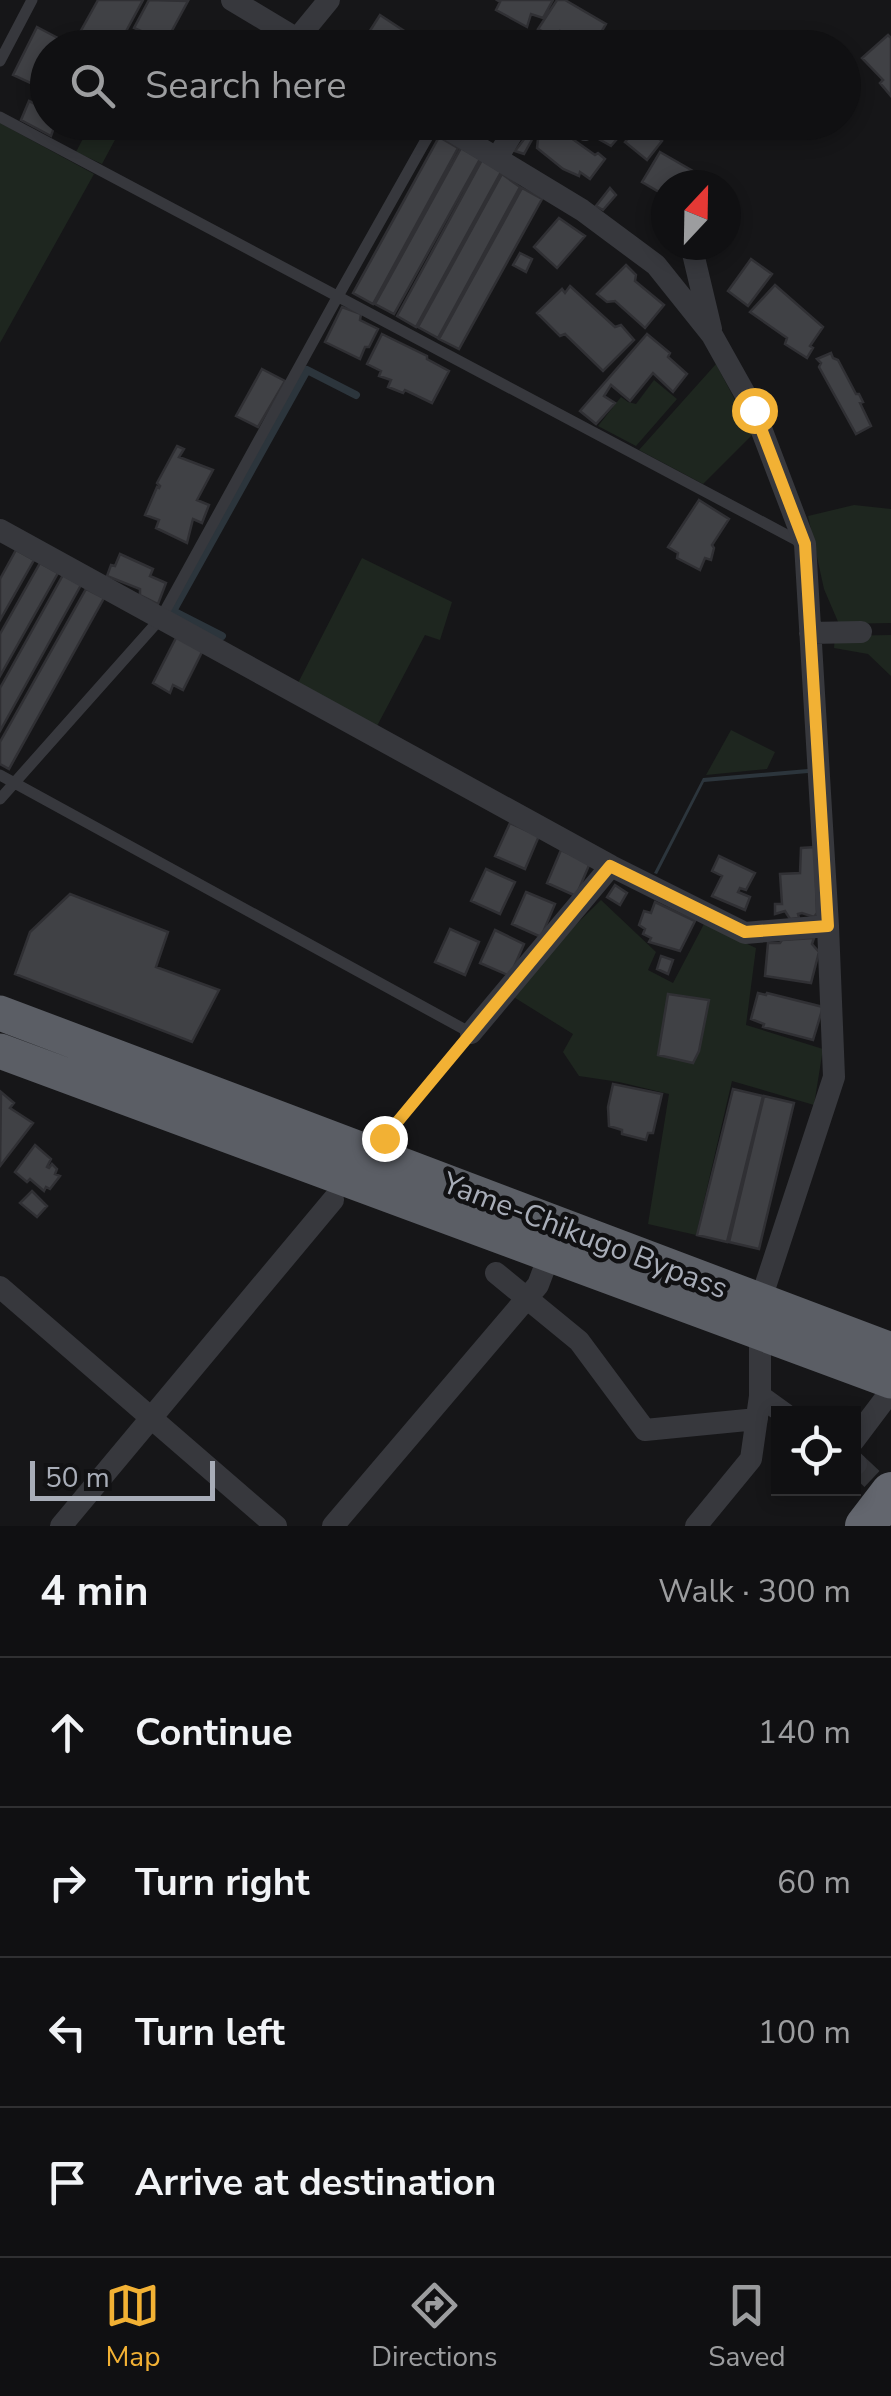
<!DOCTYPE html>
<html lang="en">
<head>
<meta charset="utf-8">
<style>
	:root { --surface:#101012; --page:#1e1e20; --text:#f1f3f6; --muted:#9c9d9f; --line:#303032; --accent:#f2b134 }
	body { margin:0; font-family:"Nunito Sans",sans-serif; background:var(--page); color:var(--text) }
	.controls { position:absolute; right:30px; bottom:30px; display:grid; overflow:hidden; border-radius:0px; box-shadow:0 5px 15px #0003 }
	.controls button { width:90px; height:90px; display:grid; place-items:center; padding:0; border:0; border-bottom:2px solid var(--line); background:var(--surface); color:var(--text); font:50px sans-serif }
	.compass { position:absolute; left:651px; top:170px; width:90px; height:90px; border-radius:50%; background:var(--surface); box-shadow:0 5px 15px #0003; rotate:22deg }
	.scale { position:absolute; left:30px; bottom:25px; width:185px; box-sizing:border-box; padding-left:10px; border:5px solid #a8adb8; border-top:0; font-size:28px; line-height:35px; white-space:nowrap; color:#a8adb8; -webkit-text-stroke:8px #111113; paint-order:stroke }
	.stop { position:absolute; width:30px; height:30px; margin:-22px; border:8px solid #f2b134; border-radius:50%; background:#fff }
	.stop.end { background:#f2b134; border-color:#fff; box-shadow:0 2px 10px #0008 }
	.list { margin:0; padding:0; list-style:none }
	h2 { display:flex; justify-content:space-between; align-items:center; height:130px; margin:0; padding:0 40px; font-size:42px }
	h2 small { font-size:32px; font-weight:400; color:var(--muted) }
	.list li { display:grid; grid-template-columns:65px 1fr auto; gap:30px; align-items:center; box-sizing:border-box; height:150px; padding:0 40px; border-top:2px solid var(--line) }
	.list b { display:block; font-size:38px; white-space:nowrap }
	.list em { font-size:32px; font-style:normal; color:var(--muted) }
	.icon { flex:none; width:55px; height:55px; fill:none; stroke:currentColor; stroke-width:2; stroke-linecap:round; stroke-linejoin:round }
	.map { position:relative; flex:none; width:891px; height:1526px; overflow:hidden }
	.search { position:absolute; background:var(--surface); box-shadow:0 5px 15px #0003; left:30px; right:30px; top:30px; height:110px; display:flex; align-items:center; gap:25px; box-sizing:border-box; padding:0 35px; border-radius:55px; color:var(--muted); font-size:38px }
	.sheet { height:730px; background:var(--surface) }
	nav { display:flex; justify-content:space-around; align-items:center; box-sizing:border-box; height:140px; border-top:2px solid var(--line); background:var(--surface); font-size:28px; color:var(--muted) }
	nav a { display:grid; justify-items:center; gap:5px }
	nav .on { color:var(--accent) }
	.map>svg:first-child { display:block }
</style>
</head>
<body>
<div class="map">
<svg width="891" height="1526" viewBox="0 0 891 1526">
	<rect width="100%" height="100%" fill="#161618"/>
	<!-- green -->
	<path fill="#1e261f" d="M0,123L94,174L0,343Z
		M91,123H124L102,164L76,152Z
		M716,364L753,434L703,484L639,450Z
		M654,380L677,399L636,446L598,426L621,397L628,402L636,404Z
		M854,505L891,509V623L839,624L824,589L808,516Z
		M362,558L452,602L440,640L425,635L377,726L298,683Z
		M891,635V676L868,654L834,648L835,636Z
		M731,730L775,752L767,769L706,775Z
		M601,900L656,952L648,970L673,983L704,924L756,948L746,1025L823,1049L814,1105L732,1081L696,1235L648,1224L669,1094L619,1082L579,1076L563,1052L573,1034L512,996L545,955Z"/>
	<!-- water -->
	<path fill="#2c353c" d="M808,769V773L704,782L657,874L654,873L703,778Z"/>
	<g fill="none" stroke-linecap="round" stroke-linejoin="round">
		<!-- stream -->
		<path stroke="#2c353c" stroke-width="8" d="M222,636L173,611L307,370L356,395"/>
	</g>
	<!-- building -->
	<path fill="#404145" stroke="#303034" stroke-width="2.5" d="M98,0H143L117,48H104L78,36Z
		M149,0L188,1L168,38L152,32L150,35L134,28Z
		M497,0H553L543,18L531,14L527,27L496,10L500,2Z
		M557,0H565L606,24L592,48H581L569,42L571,35L560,31L556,38L538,29Z
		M380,15L424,44L422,48H359Z
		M37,27L77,48H48V91L13,75Z
		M262,31L284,45L283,48H250Z
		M888,35L891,38V96L880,83L883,80L862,58Z
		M29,101L48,110V122H56L51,136L21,120Z
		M607,122H625L629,125L611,146L597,138Z
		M550,123L595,155L598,153L605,159L590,179L580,172L579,176L563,169L537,148L538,139Z
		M640,124L662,141L647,160L625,142Z
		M528,134L534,136L524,154L515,151Z
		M439,137L458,148L373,304L353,293Z
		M461,148L480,159L394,314L375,304Z
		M660,152L705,178L701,185H666V196L642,182Z
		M482,160L501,172L416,327L397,316Z
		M502,174L520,187L438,338L418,327Z
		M522,188L542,199L459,349L439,339Z
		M610,188L616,195L603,210L596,206Z
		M559,218L585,236L557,268L534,247Z
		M520,253L532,259L526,272L513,265Z
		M751,259L772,274L748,306L728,291Z
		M626,265L636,275L635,281L664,305L645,328L615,301L607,302L597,294Z
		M775,285L823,327L810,346L813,348L807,358L785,344L787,338L750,312Z
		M570,286L615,327L621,325L634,340L603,371L565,334L560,336L537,313L562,289L565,293Z
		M342,307L361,314L360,320L378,329L369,347H365L360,359L325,342Z
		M382,334L427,356V359L449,371L432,403L405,390L403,393L388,387L391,380L379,376L381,371L367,364Z
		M647,334L670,353L668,357L687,374L673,392L653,373L630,401L611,385L604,396L615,403L596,424L580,411Z
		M831,353L833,358L838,360L856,394H859L863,402L860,403L871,426L856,434L819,367L821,363L817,359Z
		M262,369L285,381L258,427L236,416Z
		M177,446L184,449L179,457L213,470L197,500L209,505L202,523L193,519L187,543L156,528L159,520L145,515L157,487L159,488L160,486L157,483Z
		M699,500L729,519L712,545L714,548L711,560L705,558L700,570L677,558L678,553L668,547Z
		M16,550L34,560L0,620V579Z
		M120,554L153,569L150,576L166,583L158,604L140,595V589L107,576L111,565L115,566Z
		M40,563L58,573L0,676V634Z
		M63,575L81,585L0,731V688Z
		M86,589L104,598L9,769L0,764V742Z
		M177,636L203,650L183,690L173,685L170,693L153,683Z
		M510,823L539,836L525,869L495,856Z
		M815,847L817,913L814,917L802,913L798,914L799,918L790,919L785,911L775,914V904H782L780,874L800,873L801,848Z
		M561,850L590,863L576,896L547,883Z
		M719,856L755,873L746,890L740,888L738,892L750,897L745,910L712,896L722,876L712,871Z
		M486,869L515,882L500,914L471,901Z
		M615,885L627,893L620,905L607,897Z
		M526,892L555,904L541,937L512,924Z
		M70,894L168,932L156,967L219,990L192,1042L15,974L30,932Z
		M655,902L695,921L680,951L649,942L651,938L643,934L645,929L639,925L644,911L651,913Z
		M450,929L479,942L465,975L435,962Z
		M495,930L524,944L510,976L480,963Z
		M814,938L812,944L819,952L811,983L765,976L768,943H780L782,940Z
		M661,956L673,960L668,974L657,969Z
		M758,993L766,995L767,993L823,1007L813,1040L763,1027L764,1024L751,1019Z
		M668,994L709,1000L699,1051L693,1063L658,1055Z
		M613,1084L662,1094L653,1133H648L646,1140L622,1134V1130L609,1126L608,1107Z
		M733,1089L763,1096L727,1242L697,1235Z
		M1,1092L14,1103L10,1108L33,1123L0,1166Z
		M764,1096L794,1103L759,1249L729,1242Z
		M35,1145L51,1159L47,1167L49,1168L52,1164L57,1169L55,1174L60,1176L50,1189L46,1187L44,1191L30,1179L27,1182L15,1172Z
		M32,1191L47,1206L37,1217L20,1203Z"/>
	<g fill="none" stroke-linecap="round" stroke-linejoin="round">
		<!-- minor-tunnel -->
		<path stroke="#333438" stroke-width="22" stroke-dasharray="22 11" stroke-linecap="butt" d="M856,1464L891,1497"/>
		<!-- service -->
		<path stroke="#37383d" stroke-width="11" d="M0,61L32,0
			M0,117L800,542
			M0,775L471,1033L384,1138
			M0,799L161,618L338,296L436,122"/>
		<!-- minor -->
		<path stroke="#37383d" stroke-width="22" d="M232,0L312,48
			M297,39L329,0
			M437,122L582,210L656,265L712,335L754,410L805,544L828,926L834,1077L760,1302V1396L751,1459L696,1526
			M569,122L585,130L591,122
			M497,158L519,122
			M691,245L711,329
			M0,530L611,866L745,933L828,926
			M810,633L861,632
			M471,1033L611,866
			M496,1273L579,1341L645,1430L757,1419
			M0,1287L276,1526
			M760,1396L785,1414
			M854,1440L885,1399
			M854,1462L856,1464
			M61,1526L333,1200
			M333,1526L538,1285L550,1253"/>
		<!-- trunk -->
		<path stroke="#5b5e65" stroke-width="35" d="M0,1013L891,1350
			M0,1051L891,1381"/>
		<!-- motorway -->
		<path stroke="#63666e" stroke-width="40" d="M865,1526L891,1492"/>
	</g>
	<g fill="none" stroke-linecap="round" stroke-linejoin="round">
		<!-- route -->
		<path stroke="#f2b134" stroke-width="12" d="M384,1138L610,866L745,932L828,926L805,544L754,410"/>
	</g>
	<g text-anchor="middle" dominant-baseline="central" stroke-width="9" stroke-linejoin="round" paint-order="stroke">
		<!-- street labels -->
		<g font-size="30" fill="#a8adb8" stroke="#111113">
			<text transform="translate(585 1236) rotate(21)">Yame-Chikugo Bypass</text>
		</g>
	</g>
</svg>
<div class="controls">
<button><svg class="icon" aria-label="locate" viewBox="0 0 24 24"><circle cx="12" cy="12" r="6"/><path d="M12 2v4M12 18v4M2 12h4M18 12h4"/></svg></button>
</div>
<svg class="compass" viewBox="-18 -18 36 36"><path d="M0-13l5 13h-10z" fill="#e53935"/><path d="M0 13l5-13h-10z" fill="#9c9d9f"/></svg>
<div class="scale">50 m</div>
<div class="stop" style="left:754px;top:410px"></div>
<div class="stop end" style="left:384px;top:1138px"></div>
<div class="search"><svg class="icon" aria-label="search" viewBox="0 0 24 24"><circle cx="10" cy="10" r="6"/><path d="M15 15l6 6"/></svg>Search here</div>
</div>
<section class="sheet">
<h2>4 min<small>Walk · 300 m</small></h2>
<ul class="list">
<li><svg class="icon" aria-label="ahead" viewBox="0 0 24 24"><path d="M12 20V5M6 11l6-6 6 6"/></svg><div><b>Continue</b></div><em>140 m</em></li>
<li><svg class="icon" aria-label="right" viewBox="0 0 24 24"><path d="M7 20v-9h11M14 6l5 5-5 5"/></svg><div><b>Turn right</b></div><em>60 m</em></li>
<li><svg class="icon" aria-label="left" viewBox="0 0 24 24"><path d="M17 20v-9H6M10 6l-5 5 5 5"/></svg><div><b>Turn left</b></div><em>100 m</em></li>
<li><svg class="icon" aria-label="arrive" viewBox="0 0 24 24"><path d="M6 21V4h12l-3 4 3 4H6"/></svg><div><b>Arrive at destination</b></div></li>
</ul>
</section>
<nav>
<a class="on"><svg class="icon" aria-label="map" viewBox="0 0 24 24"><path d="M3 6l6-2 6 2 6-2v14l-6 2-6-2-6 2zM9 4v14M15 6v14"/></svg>Map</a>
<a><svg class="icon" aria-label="directions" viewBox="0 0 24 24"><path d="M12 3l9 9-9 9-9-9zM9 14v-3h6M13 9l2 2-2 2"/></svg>Directions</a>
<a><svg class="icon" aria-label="saved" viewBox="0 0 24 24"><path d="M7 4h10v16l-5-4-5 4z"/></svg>Saved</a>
</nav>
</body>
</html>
